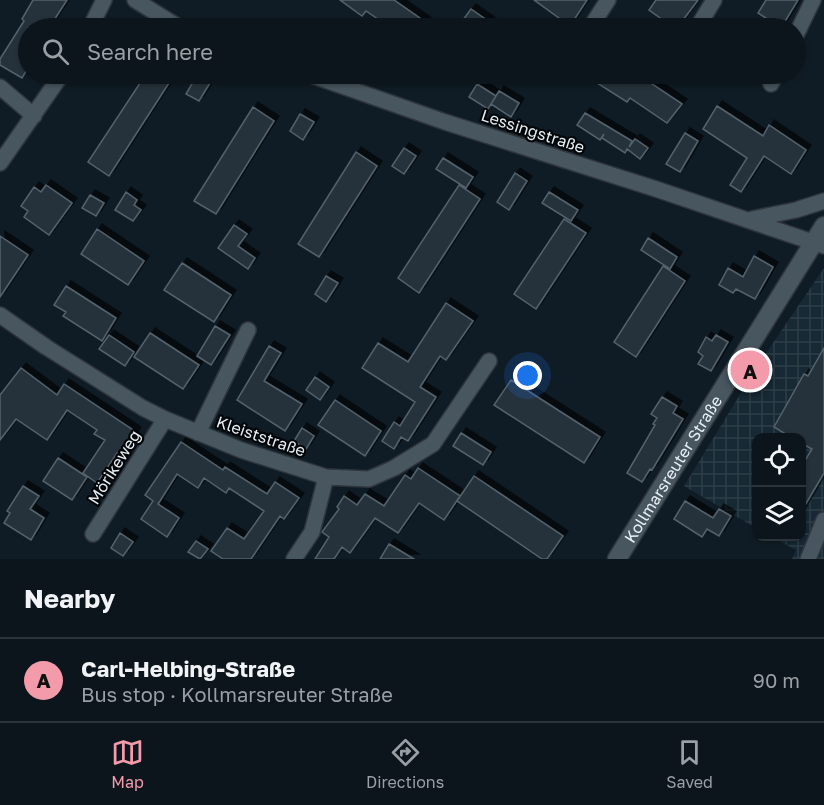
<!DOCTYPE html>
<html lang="en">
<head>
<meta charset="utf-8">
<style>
	:root { --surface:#0c151c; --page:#1a2229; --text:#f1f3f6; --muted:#9a9fa3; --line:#2c343b; --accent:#f39aab }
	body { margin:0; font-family:"Golos Text",sans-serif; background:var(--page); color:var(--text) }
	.controls { position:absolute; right:18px; bottom:18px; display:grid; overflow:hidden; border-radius:12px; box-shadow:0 2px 4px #0004 }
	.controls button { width:54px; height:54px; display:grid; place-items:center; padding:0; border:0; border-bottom:2px solid var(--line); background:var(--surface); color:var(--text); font:30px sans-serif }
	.you { position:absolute; left:528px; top:376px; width:21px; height:21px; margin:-15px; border:4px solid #fff; border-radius:50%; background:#1a73e8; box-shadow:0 0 0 9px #1a73e833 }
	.badge { display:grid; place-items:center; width:39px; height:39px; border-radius:50%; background:var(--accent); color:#111; font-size:20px; font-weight:700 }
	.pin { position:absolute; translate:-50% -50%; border:3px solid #fff; box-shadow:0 2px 6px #0006 }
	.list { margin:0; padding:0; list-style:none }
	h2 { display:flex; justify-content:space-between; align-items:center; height:78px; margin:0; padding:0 24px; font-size:26px }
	h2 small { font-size:20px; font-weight:400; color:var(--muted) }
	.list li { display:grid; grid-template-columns:39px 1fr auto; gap:18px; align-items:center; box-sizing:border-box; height:84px; padding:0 24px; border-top:2px solid var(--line) }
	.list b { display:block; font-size:22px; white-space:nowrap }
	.list p { margin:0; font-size:20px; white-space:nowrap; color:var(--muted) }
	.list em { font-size:20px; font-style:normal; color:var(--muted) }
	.icon { flex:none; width:33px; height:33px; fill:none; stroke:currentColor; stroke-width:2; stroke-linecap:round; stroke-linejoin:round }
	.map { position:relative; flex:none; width:824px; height:559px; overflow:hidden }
	.search { position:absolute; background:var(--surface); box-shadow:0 2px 4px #0004; left:18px; right:18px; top:18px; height:66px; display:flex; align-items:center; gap:15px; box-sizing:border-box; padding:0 21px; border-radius:33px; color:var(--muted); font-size:22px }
	.sheet { height:162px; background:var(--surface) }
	nav { display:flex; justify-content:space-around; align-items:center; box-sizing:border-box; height:84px; border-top:2px solid var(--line); background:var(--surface); font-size:16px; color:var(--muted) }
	nav a { display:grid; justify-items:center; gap:3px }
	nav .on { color:var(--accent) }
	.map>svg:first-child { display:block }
</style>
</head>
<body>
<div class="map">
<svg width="824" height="559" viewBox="0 0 824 559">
	<defs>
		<pattern id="industrial-grid" width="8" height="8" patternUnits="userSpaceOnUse" patternTransform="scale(1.5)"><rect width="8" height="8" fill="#162935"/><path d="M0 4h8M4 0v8" fill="none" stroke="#2d3e49"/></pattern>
		<filter id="shadow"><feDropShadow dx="5" dy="-5" stdDeviation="0" flood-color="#0009"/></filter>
	</defs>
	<rect width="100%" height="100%" fill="#101c25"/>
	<!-- industrial -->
	<path fill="url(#industrial-grid)" d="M824,268V559H792L796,550L772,537L802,536V437H756V528L684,486L758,365Z"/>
	<!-- building -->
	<path fill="#25323b" stroke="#54626c" stroke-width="1.5" filter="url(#shadow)" d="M33,0H67L49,28H28V68L22,78L0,65V59L24,21L22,19Z
		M340,0H394L434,28H391L366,11L362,16Z
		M534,0H587L570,26Z
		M656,0H698L677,28H653L660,18L649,10Z
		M766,0H798L781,28L758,13Z
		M471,9L498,28H457Z
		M146,74H155L169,83L109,176L88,162Z
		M583,74H627L640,82L643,78L682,104L667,123L630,98L627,102Z
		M197,75L210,83L199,101L186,94Z
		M477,84L496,96L488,109L469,97Z
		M499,91L519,103L511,117L491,104Z
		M717,106L763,136L769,125L806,150L791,174L764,156L741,192L730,185L747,158L703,129Z
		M253,107L274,121L216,214L194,201Z
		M585,113L632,141L629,147L635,139L648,148L640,159L627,149L625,153L602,138L604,134L600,140L577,125Z
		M300,114L314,122L303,140L290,131Z
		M685,133L698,141L680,172L666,164Z
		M404,148L416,156L404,174L392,166Z
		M356,152L377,166L319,257L298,244Z
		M443,158L473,177L466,188L436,169Z
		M515,173L527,181L509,210L497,202Z
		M46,185L72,203L49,235L24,217L28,211L21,206L34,187L41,192Z
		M459,185L480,199L419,293L398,278Z
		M126,192L137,200L134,205L141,210L133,221L115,210Z
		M549,192L578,210L571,221L542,203Z
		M90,195L104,203L96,216L82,208Z
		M564,219L586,233L536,309L514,294Z
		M234,225L247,234L238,246L255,258L248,269L218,248Z
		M97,229L144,261L128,285L81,254Z
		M0,236L28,255L0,297Z
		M648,238L677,257L670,269L641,250Z
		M754,256L773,267L755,299L736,289L733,293L719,285L728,268L743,277Z
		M182,263L231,295L214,322L164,290Z
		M663,266L685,281L636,357L614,342Z
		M326,276L338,283L326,302L315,294Z
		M66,286L116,318L102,341L63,316L66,312L54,305Z
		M446,303L473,321L446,360L440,356L420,387L436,397L408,441L401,437L394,449L382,441L394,422L400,426L415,402L362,368L378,343L408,362Z
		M215,326L230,335L211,365L197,356Z
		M150,333L199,365L183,389L134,357Z
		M109,335L134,352L125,366L99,349Z
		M716,335L728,342L711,371L698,364L703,356L698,352L706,337L712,341Z
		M269,346L281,353L264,381L302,404L285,431L237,400Z
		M824,348V473L801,512V467L812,449L801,443V438H792L774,427L804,374L808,376Z
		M21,368L57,395L64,384L136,432L121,456L117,453L97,483L83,473L105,440L94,434L97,430L67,410L47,440L16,419L0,440V395Z
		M315,377L329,387L320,400L306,390Z
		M511,380L600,437L584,463L494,405Z
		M662,397L677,406L673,413L683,419L652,470L650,469L642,482L627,473L655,425L653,424L657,418L651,414Z
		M335,400L381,431L365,456L318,425Z
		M302,428L314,436L306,449L294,441Z
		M461,433L491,452L483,465L453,446Z
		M181,442L223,470L225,467L267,494L275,482L299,498L284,519L280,516L251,559H223L211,551L227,528L244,539L264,511L229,488L226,493L204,478L198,488L177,474L158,504L179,518L167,537L141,519L153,501L145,495Z
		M58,458L87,477L72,500L43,481Z
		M418,468L460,496L444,520L419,503L398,533L375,518L350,553L342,547L334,559H315L329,537L322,532L339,509L337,507L344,496L357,505L365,494L384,506L405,475L411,479Z
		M474,476L563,536L547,559H542L457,501Z
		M23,486L39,496L30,509L44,518L31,540L4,523L10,513L7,511Z
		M685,501L713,518L719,509L731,516L719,536L707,529L702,537L674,519Z
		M120,533L133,542L123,556L111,548Z
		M196,541L208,549L200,559L188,552Z
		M389,544L414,559H380Z"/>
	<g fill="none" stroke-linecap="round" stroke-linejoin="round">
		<defs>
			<path id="street" d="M135,0L180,28
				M90,28L104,0
				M590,28L608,0
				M697,28L714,0
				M796,35L813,0
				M308,74L445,122L656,189L824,246
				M771,84L776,74
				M0,87L34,116
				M0,163L62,74
				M752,219L796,210L824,201
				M0,315L46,347L143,408L165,419L241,450L326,477L369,479L394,468L433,444L489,361
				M198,433L248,330
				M93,534L165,419
				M294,559L312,532L326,477
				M808,559L824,520"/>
			<g id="secondary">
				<path id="s1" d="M617,559L824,226"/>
			</g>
		</defs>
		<!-- street casing -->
		<use href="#street" stroke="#2f353c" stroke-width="18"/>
		<!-- secondary casing -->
		<use href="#secondary" stroke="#2f353c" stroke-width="21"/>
		<!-- street -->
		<use href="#street" stroke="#48565f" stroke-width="15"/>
		<!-- secondary -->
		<use href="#secondary" stroke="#48565f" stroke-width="18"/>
	</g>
	<g text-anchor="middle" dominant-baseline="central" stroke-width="4.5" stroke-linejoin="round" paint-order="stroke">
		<!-- street labels -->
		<g font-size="16" fill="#e7eff5" stroke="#030609">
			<text transform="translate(533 131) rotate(18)">Lessingstraße</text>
			<text transform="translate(261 436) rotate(19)">Kleiststraße</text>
			<text transform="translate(114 467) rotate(-58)">Mörikeweg</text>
			<text stroke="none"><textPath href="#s1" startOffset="106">Kollmarsreuter Straße</textPath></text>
		</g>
	</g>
</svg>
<div class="controls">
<button><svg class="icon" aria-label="locate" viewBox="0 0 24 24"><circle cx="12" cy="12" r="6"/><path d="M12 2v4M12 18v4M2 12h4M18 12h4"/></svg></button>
<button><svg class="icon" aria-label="layers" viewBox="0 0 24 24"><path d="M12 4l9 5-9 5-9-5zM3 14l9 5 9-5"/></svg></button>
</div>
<div class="you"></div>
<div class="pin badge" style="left:750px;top:370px">A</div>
<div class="search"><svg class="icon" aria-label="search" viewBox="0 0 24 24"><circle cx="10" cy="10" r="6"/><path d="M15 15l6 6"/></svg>Search here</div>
</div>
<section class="sheet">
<h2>Nearby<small></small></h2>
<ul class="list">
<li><span class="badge">A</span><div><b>Carl-Helbing-Straße</b><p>Bus stop · Kollmarsreuter Straße</p></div><em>90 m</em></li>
</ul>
</section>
<nav>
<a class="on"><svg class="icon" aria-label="map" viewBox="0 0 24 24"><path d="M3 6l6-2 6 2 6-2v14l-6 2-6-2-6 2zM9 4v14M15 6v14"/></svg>Map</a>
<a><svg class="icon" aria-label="directions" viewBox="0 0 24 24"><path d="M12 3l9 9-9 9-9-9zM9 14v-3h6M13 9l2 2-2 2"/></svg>Directions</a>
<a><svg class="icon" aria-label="saved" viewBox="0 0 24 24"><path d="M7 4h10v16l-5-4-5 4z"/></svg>Saved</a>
</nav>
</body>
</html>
